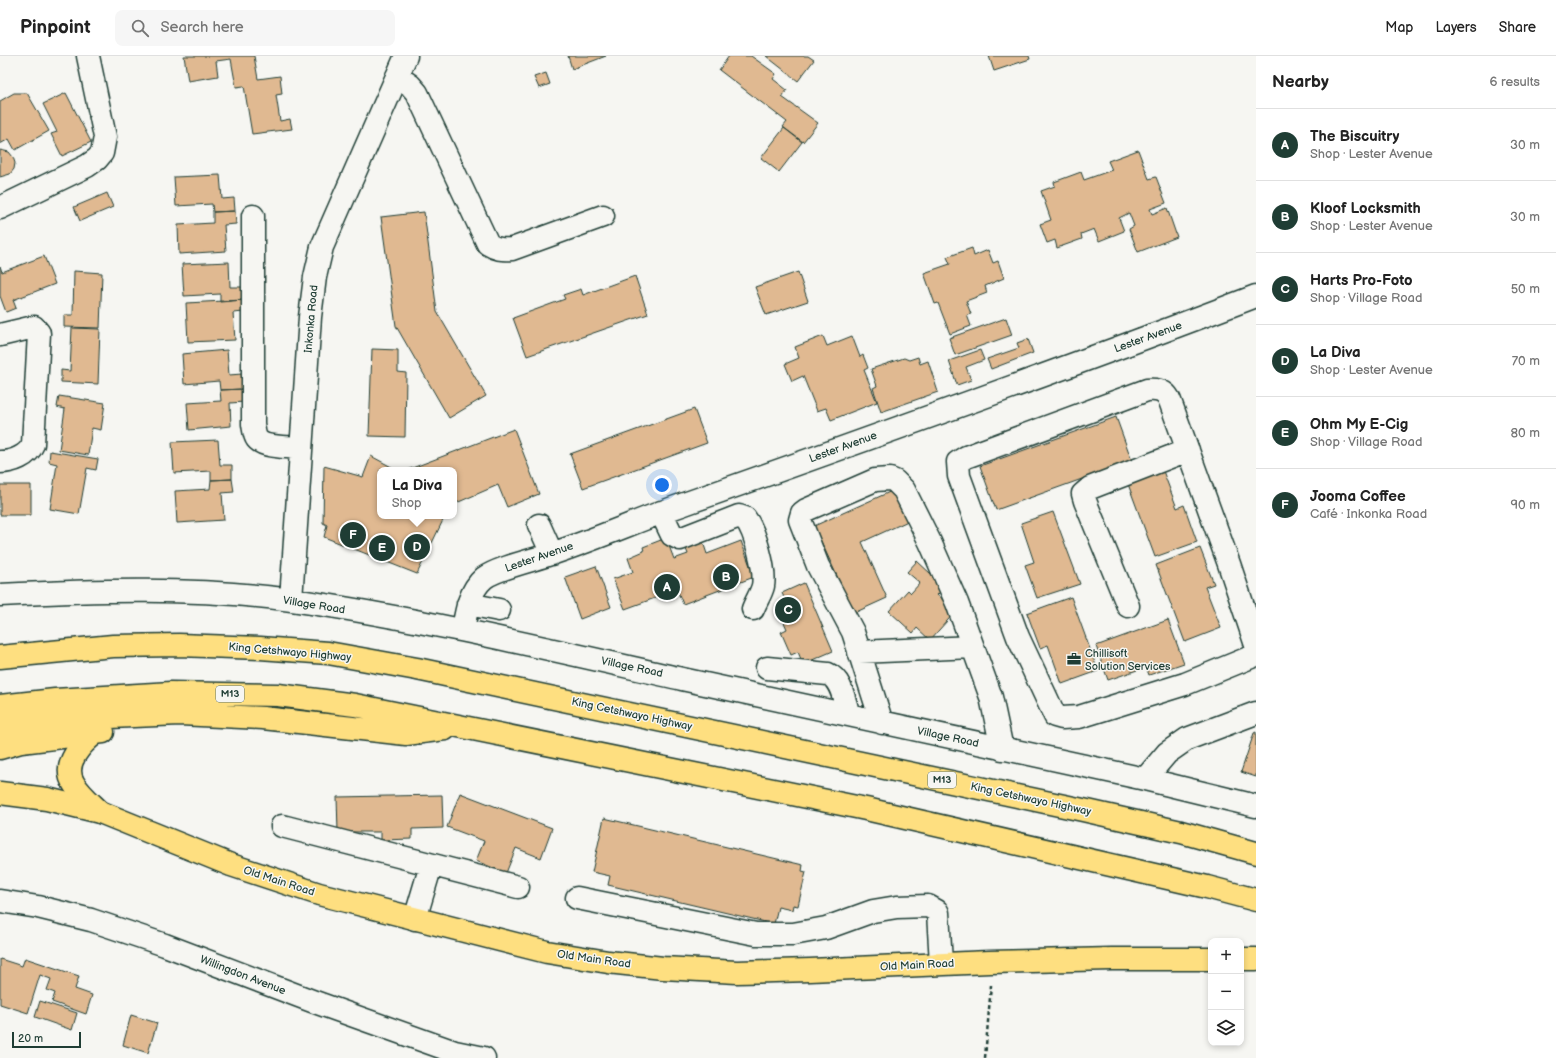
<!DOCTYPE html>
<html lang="en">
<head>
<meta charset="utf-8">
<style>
	:root { --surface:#fff; --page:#f6f6f6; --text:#222; --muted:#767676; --line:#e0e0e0; --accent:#1f3d34 }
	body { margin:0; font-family:"Balsamiq Sans",sans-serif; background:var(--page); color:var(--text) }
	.controls { position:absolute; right:12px; bottom:12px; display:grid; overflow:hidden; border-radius:8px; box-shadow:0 2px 6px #0003 }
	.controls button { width:36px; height:36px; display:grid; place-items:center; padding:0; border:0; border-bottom:1px solid var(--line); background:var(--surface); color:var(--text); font:20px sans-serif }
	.scale { position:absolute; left:12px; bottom:10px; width:69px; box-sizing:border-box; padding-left:4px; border:2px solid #1f3d34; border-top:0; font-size:11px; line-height:14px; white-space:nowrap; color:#1f3d34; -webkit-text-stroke:3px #f6f6f2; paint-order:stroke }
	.you { position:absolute; left:662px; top:429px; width:14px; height:14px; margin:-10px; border:3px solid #fff; border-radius:50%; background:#1a73e8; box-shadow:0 0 0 6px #1a73e833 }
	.badge { display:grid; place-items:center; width:26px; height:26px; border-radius:50%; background:var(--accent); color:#fff; font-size:13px; font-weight:700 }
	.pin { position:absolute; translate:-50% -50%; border:2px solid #fff; box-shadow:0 1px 4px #0006 }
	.popup { position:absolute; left:377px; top:411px; width:80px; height:52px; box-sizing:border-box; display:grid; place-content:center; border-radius:8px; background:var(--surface); filter:drop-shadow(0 1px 3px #0005); font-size:13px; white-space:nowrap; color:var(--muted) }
	.popup b { font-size:15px; color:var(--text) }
	.popup::after { content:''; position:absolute; left:50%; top:100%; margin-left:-8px; border:8px solid transparent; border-top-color:var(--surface) }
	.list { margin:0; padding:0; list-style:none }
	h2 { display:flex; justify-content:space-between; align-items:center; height:52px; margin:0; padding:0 16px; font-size:17px }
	h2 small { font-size:13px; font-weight:400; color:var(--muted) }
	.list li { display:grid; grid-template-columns:26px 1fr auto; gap:12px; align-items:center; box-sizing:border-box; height:72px; padding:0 16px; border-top:1px solid var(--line) }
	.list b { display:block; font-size:15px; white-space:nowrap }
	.list p { margin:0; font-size:13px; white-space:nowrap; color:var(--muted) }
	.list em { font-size:13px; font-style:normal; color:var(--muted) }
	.icon { flex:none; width:22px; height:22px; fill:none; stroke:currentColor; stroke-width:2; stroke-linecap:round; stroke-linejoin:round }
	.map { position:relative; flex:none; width:1256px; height:1002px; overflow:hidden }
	header { display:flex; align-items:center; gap:24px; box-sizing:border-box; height:56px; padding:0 20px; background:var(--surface); border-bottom:1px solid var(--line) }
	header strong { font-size:19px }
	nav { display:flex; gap:22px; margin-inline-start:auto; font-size:14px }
	.search { width:280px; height:36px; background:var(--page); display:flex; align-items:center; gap:10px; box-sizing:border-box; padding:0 14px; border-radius:8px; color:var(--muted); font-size:15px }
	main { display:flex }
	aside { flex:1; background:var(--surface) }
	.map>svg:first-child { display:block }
</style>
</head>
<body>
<header>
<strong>Pinpoint</strong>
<div class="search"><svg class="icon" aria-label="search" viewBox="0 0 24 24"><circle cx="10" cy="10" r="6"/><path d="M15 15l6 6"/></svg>Search here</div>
<nav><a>Map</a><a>Layers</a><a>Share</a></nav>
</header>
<main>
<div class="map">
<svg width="1256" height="1002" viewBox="0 0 1256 1002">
	<rect width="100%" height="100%" fill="#f6f6f2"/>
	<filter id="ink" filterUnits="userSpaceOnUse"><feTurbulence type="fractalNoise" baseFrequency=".025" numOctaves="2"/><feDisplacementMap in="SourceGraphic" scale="8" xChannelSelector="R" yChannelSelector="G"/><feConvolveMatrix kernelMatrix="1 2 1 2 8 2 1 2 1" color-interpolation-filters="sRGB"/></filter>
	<g filter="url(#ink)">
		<!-- building -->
		<path fill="#e0b991" stroke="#1f3d34" d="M184,0H254L258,23L280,20L282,38L276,39L280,65L290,63L292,73L252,78L244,30L236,31L231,3L216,5L218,20L188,25Z
			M568,0H606L572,13Z
			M729,0H751L776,18L773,23L787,34L782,41L818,67L803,86L783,71L787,66L719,14Z
			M766,0H808L814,4L798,25Z
			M989,0H1029L1030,3L994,15Z
			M546,17L550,28L539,32L534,21Z
			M14,37H27L49,75L15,94L9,83L0,88V45Z
			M66,37L91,86L62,100L51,78L57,76L43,48Z
			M784,72L802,86L779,116L761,102Z
			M0,94L9,96L13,101L15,107L14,113L10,118L0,121Z
			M1138,94L1149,123L1156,121L1166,147L1150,153L1152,158L1167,152L1177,181L1138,196L1129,173L1134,170L1129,157L1119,162L1124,175L1099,185L1094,173L1081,178L1082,183L1057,192L1055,184L1047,187L1040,168L1051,164L1041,135L1055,130L1054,126L1081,116L1084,124L1112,114L1108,105Z
			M220,119L222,143L234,142L235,155L213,156L212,148L176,150L174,121Z
			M107,137L113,151L80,165L74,151Z
			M235,155L236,168L224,169L226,195L179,198L178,169L213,167V156Z
			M424,156L437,256L486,340L449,362L396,270L381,161Z
			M972,192L974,200L988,194L993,207L998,205L1004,222L985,230L987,237L966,245L971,258L967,259L971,270L950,278L938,247L935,248L924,217L950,208L947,201Z
			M44,200L55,228L13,244L16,252L6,256L0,240V210L2,216Z
			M229,206L230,231H243V244L220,246V238L184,240L182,208Z
			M74,215L102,217L100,272L64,271V259H73Z
			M798,216L808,245L766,259L755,231Z
			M635,220L648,258L527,300L513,262L565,243L563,239L581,233L583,239Z
			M243,244L244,256L233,257L235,284L188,286L186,247Z
			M1006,262L1012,279L955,299L949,282Z
			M72,272L100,273L98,328L61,326V314L70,315Z
			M823,280L827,290L852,280L860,301L863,299L868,312L864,314L877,346L831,364L826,352L817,355L803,320L792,325L785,308L799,302L795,291Z
			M1028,283L1033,297L991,313L987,303L1019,292L1017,287Z
			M372,293L398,294V316L406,317L405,381L369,380Z
			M227,294L229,319L242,318L243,333L220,334L219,325L184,328L182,298Z
			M980,294L984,304L966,311L971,324L957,329L949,305Z
			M918,301L920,308L928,305L938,336L881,356L873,332L877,330L871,313L904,302L909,304Z
			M243,333L244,346L230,347L231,370L189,374L187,347L221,345L220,334Z
			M59,340L105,347L101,374L92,372L88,399L59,394L65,353L57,351Z
			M694,353L707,387L583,432L570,398Z
			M1116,361L1132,405L996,454L980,410Z
			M514,373L539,438L507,451L498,429L454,448V414H407Z
			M218,384L220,409H232V423L211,424V415L174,417L172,386Z
			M50,395L98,403L96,414L87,412L79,458L50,453L57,408L49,406Z
			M371,400L397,414H380V460H445L417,518L324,481L327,469L323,467L324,410L363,421Z
			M1163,415L1177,452L1184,449L1197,486L1155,501L1128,428Z
			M232,423L234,436L222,437L224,464L177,467L175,435L210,433L211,424Z
			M0,429H31V459H0Z
			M894,434L908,465L862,486L887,542L854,557L814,470Z
			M1053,456L1080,528L1037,542L1025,509L1034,506L1021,467Z
			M666,482L674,503L688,498L686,493L703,486L707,498L741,485L754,521L683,548L677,534L625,553L613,523L633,516L628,502L644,495L643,491Z
			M1200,492L1214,528L1205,531L1221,572L1185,586L1156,509Z
			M917,505L945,531L937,539L956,555L930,584L917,572L913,577L889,555L908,534L911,537L920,527L907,516Z
			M596,510L611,551L580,563L565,521Z
			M804,527L833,595L803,608L798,596L791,599L781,576L787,573L777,550L786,546L782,537Z
			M1071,541L1098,615L1062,628L1048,589L1040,592L1027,557Z
			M1168,564L1184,607L1149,619L1146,611L1108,624L1096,590Z
			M1256,676V721L1241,716L1254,677Z
			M460,737L552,772L541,802L516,792L506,817L476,805L484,785L447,771Z
			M442,739L443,772L412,773V783L381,784V776H338L337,741Z
			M604,762L803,809L802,815L806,816L798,850L793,849L792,854L778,851L774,868L608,829L610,820L592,816Z
			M25,902L79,920L75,933L92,939L86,958L52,946L55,937L47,934L51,923L40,919L28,957L0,948V903L22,910Z
			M40,945L77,957L72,974L35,961Z
			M131,959L157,967L148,997L123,989Z"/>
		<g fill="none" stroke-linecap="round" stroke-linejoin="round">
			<defs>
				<path id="minor" d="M397,20L410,29L417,37L488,188C496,193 502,194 512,193L603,160
					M0,152L87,110L97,103L102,97L105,81L88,0
					M253,160V368C254,373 254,379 257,383C264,392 291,391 301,392
					M0,279L34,271L39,277L33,388C28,400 13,406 0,406
					M661,456L672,479L680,483L739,460L745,462C755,475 766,514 763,530C761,538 756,545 753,553
					M539,469L552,498
					M0,539C97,534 195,531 292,544C423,563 553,594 682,623C837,657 991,690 1145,723L1256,750
					M291,544L310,261L315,221L322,191L406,0
					M468,548L499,554
					M1128,550L1085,445L1083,438L1090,432L1188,394
					M463,574C466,556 469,535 484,522C497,512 534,504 551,498C597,483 641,463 687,447C877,380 1068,312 1256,240
					M1256,589L1229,508L1170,345C1166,335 1158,333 1147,334L966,401L958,406L959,420L1018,581L1055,660L1062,662L1079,661L1185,628L1256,599
					M859,596L973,591
					M767,612L828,618C842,624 844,645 849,659
					M882,667L853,576L818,510L800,464L802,457L806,454L875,424L890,423L895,425L904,434L930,486L957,547L991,641L1002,693
					M1145,723L1167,697L1187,683L1256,657
					M282,770L518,831
					M577,842L756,878H793L826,872L873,855L897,851L928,850L937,855L938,857L941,907
					M0,845L38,851L91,864L165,889L312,945L455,996L484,1002
					M415,863L431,809"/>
				<path id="major" d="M0,737L47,743L100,756L231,809L319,838L547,896L608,906L663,912L737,916L810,914L989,906L1112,903H1211
					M1241,903H1256"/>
				<path id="highway" d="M0,601L113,590L179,589L260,592L328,597L417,613L1083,754L1181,776L1256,797
					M0,650L55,644L171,637L278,639L355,649L866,753L1207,831L1256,844
					M0,671L87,662L180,658L263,662L406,678L445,673
					M97,676C82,687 61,708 74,728C81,739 91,747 100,756
					M0,692L21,686L103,676"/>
			</defs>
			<!-- minor casing -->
			<use href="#minor" stroke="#1f3d34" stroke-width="25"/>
			<!-- major casing -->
			<use href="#major" stroke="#1f3d34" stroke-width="25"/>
			<!-- highway casing -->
			<use href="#highway" stroke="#1f3d34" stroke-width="25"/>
			<!-- path -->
			<path stroke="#1f3d34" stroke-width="2.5" stroke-dasharray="4 3" stroke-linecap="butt" d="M985,1002L991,929"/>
			<!-- minor -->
			<use href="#minor" stroke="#f6f6f2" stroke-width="22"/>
			<!-- major -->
			<use href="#major" stroke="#fedf80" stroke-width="22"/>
			<!-- highway -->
			<use href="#highway" stroke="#fedf80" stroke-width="22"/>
		</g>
	</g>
	<!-- icons -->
	<defs>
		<symbol id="office-bare" viewBox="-9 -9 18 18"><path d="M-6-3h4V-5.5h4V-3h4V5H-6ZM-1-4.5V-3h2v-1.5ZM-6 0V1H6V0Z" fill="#1f3d34" stroke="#f6f6f2" stroke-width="2.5" paint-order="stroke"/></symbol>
	</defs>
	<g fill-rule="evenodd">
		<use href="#office-bare" x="1064" y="593" width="20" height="20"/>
	</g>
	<g text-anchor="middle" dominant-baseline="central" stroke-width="3" stroke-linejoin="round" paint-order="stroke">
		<!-- shield labels -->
		<g fill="#f6f6f2" stroke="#60746d" stroke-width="1">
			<rect x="216" y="630" width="28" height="16" rx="3"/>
			<rect x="928" y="716" width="28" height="16" rx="3"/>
		</g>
		<g font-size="10" font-weight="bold" fill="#1f3d34">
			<text x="230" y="638">M13</text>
			<text x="942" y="724">M13</text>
		</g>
		<!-- street labels -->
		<g font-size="11" fill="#1f3d34" stroke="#f6f6f2">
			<text transform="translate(311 263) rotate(-85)">Inkonka Road</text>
			<text transform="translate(1148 281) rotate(-20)">Lester Avenue</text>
			<text transform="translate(843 391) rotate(-20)">Lester Avenue</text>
			<text transform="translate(539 501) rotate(-19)">Lester Avenue</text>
			<text transform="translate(314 549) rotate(9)">Village Road</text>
			<text transform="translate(290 596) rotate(5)">King Cetshwayo Highway</text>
			<text transform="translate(632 611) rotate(12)">Village Road</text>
			<text transform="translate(632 658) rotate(12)">King Cetshwayo Highway</text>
			<text transform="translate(948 681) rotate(12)">Village Road</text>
			<text transform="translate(1031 743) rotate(12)">King Cetshwayo Highway</text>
			<text transform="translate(279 825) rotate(18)">Old Main Road</text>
			<text transform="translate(594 903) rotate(8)">Old Main Road</text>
			<text transform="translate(917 909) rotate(-3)">Old Main Road</text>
			<text transform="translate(243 919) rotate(21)">Willingdon Avenue</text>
		</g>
		<!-- poi labels -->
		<g font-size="11" fill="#1f3d34" stroke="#f6f6f2" text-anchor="start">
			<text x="1085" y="597">Chillisoft<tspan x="1085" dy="13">Solution Services</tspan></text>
		</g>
	</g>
</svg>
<div class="controls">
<button>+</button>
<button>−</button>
<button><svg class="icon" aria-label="layers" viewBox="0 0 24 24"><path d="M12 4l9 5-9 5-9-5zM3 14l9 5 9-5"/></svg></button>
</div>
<div class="scale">20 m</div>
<div class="you"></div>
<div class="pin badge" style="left:667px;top:531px">A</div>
<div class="pin badge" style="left:726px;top:521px">B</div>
<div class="pin badge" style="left:788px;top:554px">C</div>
<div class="pin badge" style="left:417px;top:491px">D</div>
<div class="popup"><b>La Diva</b>Shop</div>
<div class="pin badge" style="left:382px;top:492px">E</div>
<div class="pin badge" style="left:353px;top:479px">F</div>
</div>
<aside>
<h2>Nearby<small>6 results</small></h2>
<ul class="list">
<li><span class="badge">A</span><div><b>The Biscuitry</b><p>Shop · Lester Avenue</p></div><em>30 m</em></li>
<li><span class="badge">B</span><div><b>Kloof Locksmith</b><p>Shop · Lester Avenue</p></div><em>30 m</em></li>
<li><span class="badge">C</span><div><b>Harts Pro-Foto</b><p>Shop · Village Road</p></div><em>50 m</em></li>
<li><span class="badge">D</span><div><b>La Diva</b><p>Shop · Lester Avenue</p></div><em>70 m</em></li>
<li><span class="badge">E</span><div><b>Ohm My E-Cig</b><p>Shop · Village Road</p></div><em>80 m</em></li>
<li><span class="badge">F</span><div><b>Jooma Coffee</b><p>Café · Inkonka Road</p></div><em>90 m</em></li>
</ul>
</aside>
</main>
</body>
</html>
